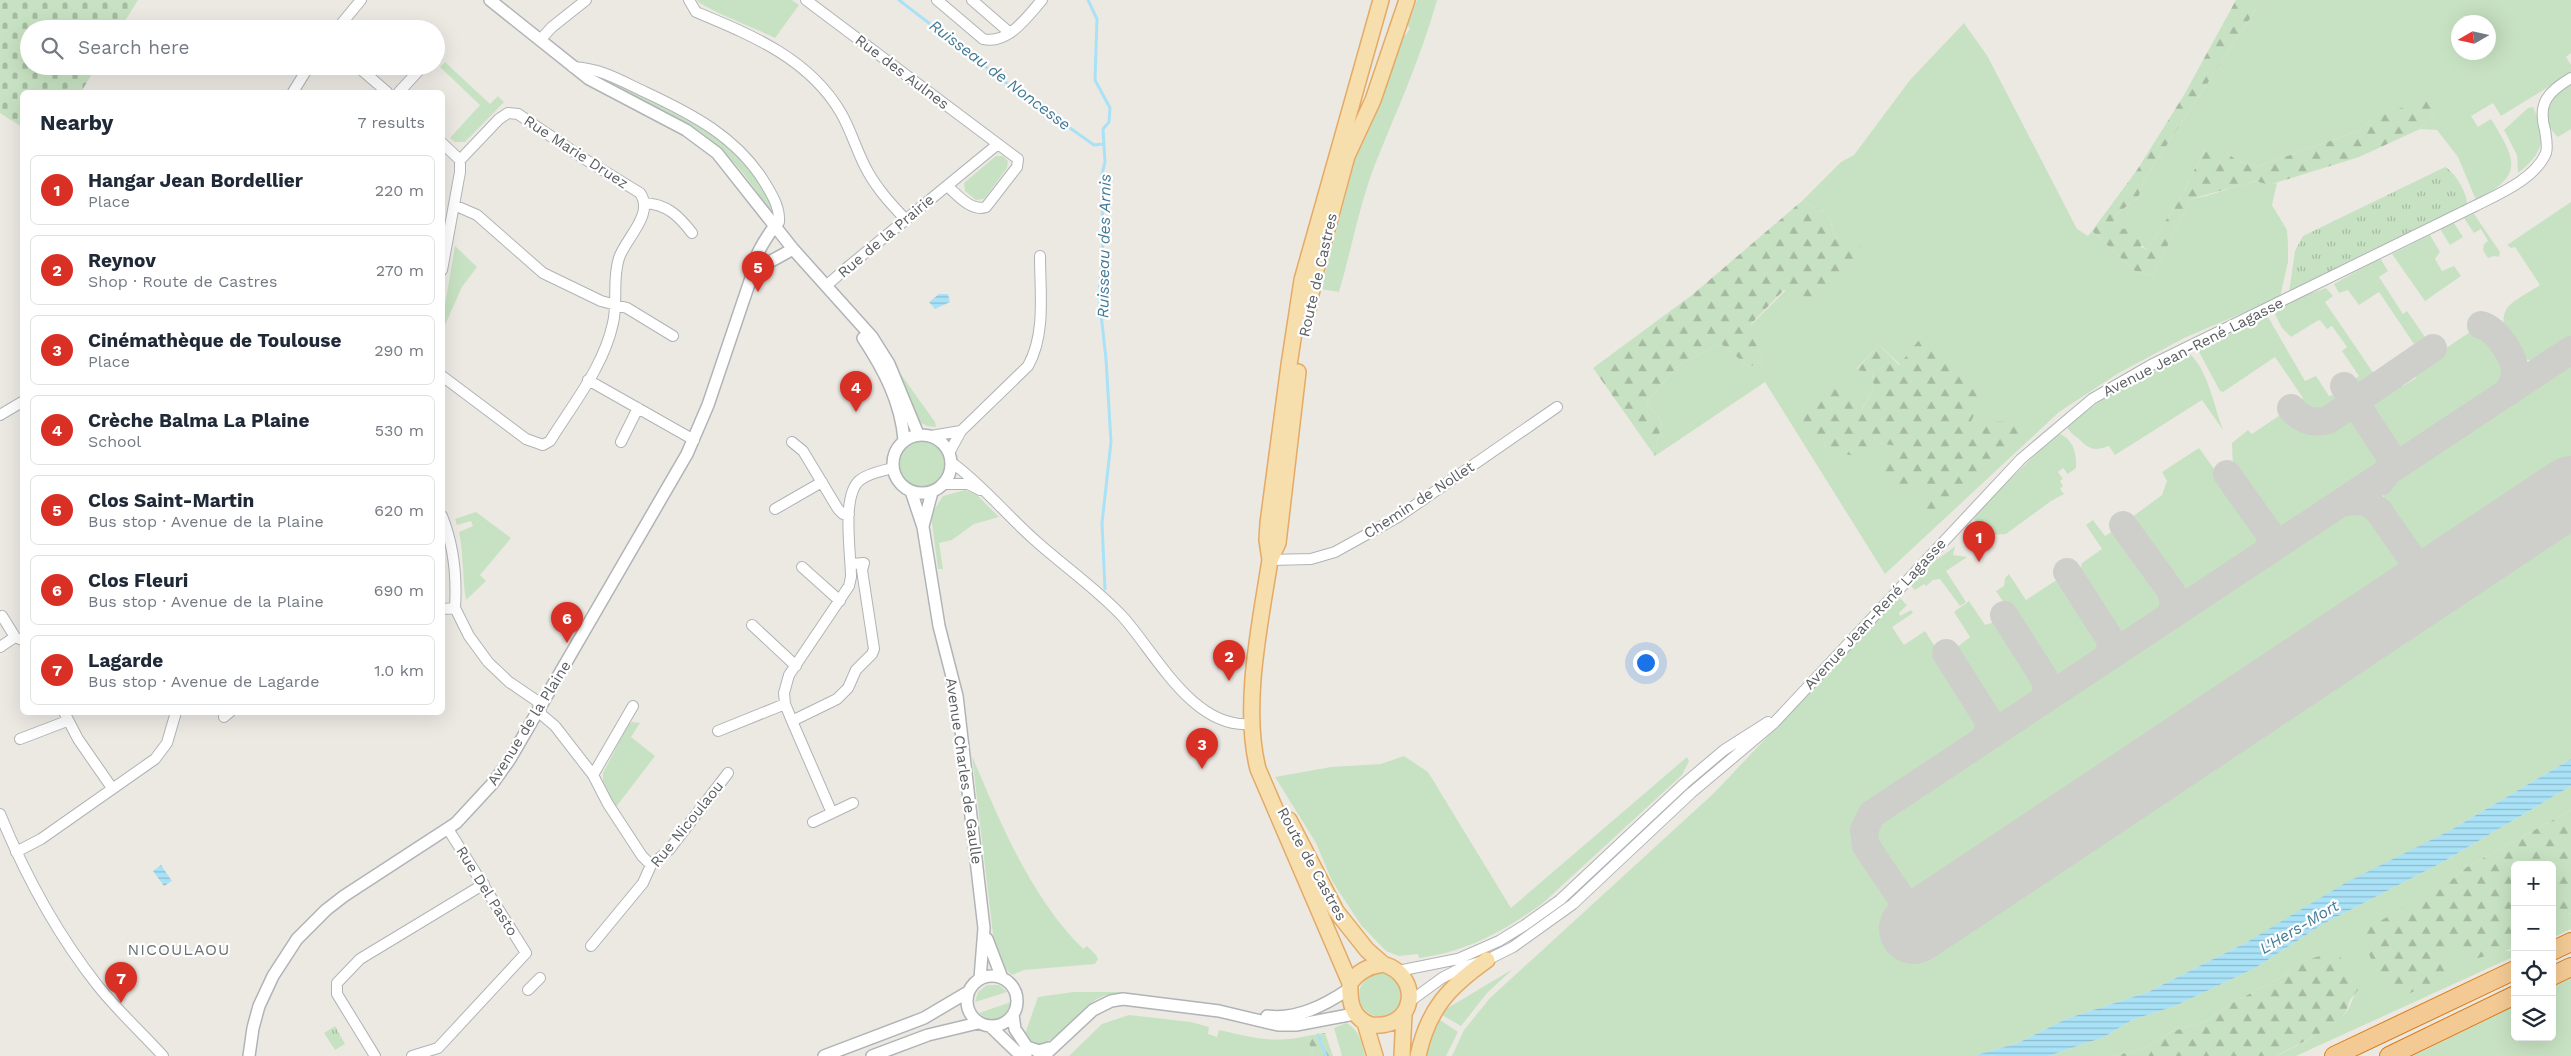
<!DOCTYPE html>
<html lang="en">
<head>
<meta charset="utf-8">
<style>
	:root { --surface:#fff; --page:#f6f6f7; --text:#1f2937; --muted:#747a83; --line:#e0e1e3; --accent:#d93025 }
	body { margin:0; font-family:"Work Sans",sans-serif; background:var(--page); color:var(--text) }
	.controls { position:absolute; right:15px; bottom:15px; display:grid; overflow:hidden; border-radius:8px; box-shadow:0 5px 20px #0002 }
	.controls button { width:45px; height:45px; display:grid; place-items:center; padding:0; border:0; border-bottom:1px solid var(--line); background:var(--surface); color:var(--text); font:25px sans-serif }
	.compass { position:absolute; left:2451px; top:15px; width:45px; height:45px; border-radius:50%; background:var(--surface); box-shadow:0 5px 20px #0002; rotate:261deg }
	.you { position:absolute; left:1645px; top:662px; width:18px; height:18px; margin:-12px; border:4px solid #fff; border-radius:50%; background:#1a73e8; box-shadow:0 0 0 8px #1a73e833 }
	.badge { display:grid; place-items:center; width:32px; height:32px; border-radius:50%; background:var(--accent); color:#fff; font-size:16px; font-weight:700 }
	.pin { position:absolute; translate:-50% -41px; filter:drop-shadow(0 1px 2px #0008) }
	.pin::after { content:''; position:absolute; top:26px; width:18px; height:15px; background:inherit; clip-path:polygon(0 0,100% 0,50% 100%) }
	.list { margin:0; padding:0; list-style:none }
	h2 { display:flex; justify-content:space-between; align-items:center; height:65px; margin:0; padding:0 20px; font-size:21px }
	h2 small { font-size:16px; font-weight:400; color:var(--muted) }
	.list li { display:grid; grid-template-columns:32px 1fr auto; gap:15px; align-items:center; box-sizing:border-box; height:70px; margin:0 10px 10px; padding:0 10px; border:1px solid var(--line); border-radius:8px }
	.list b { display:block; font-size:19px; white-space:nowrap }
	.list p { margin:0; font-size:16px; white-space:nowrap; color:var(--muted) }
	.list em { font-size:16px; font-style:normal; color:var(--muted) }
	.icon { flex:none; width:28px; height:28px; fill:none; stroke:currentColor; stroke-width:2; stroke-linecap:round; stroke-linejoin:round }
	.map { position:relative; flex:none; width:2571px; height:1056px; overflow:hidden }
	.search { position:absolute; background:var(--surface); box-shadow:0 5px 20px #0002; left:20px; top:20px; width:425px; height:55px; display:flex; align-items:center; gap:12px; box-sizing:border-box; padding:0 18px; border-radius:28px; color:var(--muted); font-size:19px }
	.panel { position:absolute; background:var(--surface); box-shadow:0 5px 20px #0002; left:20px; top:90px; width:425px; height:625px; border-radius:8px }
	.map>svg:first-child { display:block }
</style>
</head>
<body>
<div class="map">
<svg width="2571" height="1056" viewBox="0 0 2571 1056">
	<defs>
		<pattern id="forest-firs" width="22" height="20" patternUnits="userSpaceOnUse" patternTransform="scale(1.25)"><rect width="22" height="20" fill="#c7e2c2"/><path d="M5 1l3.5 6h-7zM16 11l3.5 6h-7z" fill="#a5baa1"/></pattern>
		<pattern id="cemetery-stones" width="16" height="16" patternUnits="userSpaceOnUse" patternTransform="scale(1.25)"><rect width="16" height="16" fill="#c7e2c2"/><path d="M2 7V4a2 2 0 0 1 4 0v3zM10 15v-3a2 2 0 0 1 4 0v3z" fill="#a5baa1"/></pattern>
		<pattern id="park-tufts" width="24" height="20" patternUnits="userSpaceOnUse" patternTransform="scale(1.25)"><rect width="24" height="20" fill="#c7e2c2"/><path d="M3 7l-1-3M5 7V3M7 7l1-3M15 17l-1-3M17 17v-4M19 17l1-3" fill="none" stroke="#a5baa1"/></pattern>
		<pattern id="water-rules" width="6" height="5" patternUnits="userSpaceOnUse" patternTransform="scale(1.25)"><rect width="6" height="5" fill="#a9e2f7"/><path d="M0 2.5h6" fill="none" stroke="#8dbacb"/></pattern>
	</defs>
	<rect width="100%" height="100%" fill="#ece9e3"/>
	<!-- grass -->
	<path fill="#c7e2c2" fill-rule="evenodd" d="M697,0H792L799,5L775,38C760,30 702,8 697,0Z
		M1417,0H1437C1421,58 1396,112 1374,167C1359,207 1351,251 1339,292L1321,289L1356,156L1380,104L1404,34L1406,35L1410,28L1407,26Z
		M2262,0H2571V53L2566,57L2571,65V73L2501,116L2493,103L2471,116L2478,127L2491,119C2516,160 2525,175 2476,200L2458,157L2437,130L2420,129L2442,106L2369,121L2358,131L2256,167L2236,160L2223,149H2205L2179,200L2147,250L2114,223L2116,214L2138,198L2144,180ZM2458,22H2488V52H2458Z
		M1964,23L1988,57L2077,229L2088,236L2092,231L2135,271L2153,275L2191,199C2213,196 2232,186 2254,182C2262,180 2268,186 2277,183L2272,205L2287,230L2288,244V262L2280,297L2184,338L2117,374L2059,412L1885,574L1765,382L1655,456L1662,421L1646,403L1677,367L1720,343L1749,367L1763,361L1751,325L1837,239L1827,213L1802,201L1841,162L1854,155L1910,80ZM1879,345L1968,427L1991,421H2022L1896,446L1878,443L1827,451L1823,438L1861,410L1874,389L1872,372L1856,369Z
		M445,62L490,104L498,96L504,102L465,142H455L450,138L480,105L440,67Z
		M598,72C623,90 652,100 680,113C712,129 738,153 758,181C765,191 773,199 773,211H770C747,176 723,144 686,123C655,106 622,95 593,75Z
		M2571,83V129L2558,137C2535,115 2551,97 2571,83Z
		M2533,107C2547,137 2544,153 2518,173L2517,155L2504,130L2528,108Z
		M996,156H1003L1008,161L1007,168L984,199L976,200L965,191L964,183Z
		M2571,202V341C2560,349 2547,361 2534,361C2513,360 2497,327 2506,310C2509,302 2532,291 2540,285L2515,247L2511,248L2507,245Z
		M2474,214L2500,252L2499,257L2494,256L2488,258L2483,250L2484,244L2488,241L2481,229L2474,233L2464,218Z
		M2454,223L2463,237L2450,245L2440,229Z
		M2430,235L2440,252L2435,259L2442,271L2454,266L2461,276L2425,301L2392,254Z
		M455,246L477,267L462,287L445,325H443V317Z
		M2380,258L2388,271L2379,277L2403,314L2407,311L2425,337L2414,344L2379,292L2359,305L2348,290L2339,293L2334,284Z
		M2326,288L2333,296L2325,302L2374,374V381L2360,392H2354L2352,389V381L2359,376L2342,351L2347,347L2332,326L2327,329L2320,320L2317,321L2291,337L2282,328L2275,314C2287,300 2309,294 2326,288Z
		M2268,317L2305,381L2316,376L2329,396L2339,393L2344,397L2345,402C2335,418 2305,427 2295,405L2303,398L2275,357L2223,392L2220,391L2198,350C2210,336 2250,320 2268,317Z
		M2470,332C2495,336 2514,365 2502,389L2407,451L2397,452L2367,409L2369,400L2399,380L2403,386L2416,378L2412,371Z
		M2189,353C2208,370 2214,406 2223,430L2202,400L2115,455L2109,446C2094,451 2090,450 2079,439C2074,435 2070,433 2067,427L2070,422L2127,383L2182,354Z
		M2571,360V464L2436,554L2423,553L2412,547L2387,510L2384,501V491L2390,481Z
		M895,366L935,422L936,427L927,426L918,421Z
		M2286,411C2294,415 2301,424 2310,426C2328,430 2337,411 2354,413L2384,458L2380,469L2284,533H2278L2273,528L2233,470L2232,443L2248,430L2252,434Z
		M2058,433C2073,439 2077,452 2076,468L2068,474L2063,468L2058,472L2063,479L2060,481L2063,486L2060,489L2064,494L2051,501L2006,534L1991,535L1974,519L1978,510Z
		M898 464a24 24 0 1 1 48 0a24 24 0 1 1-48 0Z
		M2199,448L2266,541L2263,547L2196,591H2184L2176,586L2128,520L2162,495L2167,481L2162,472Z
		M965,490L977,495L999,517L974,524L952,540L939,543L943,569H938L931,515L943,496Z
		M2353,507L2371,513L2400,557L2399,572L2394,581L1930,890L1913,892L1905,888L1870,838L1871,829L1884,815L2346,508Z
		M476,512L511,538L480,575L486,581L466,600C462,577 464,555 459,532L473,526L471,521L457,525L455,519Z
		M2571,517V759L2449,831L2247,942L2148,992L2066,1019L2018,1043L1973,1056H1452L1464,1030L1490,998L1714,793L1897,600L1900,598L1907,605L1899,613L1900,616L1911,610L1913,613L1892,627L1904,645L1925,631L1984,723L1979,735L1870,807C1856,820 1854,831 1859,849L1925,948Z
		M2093,520L2105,536L2115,530L2121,533L2167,598L2165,610L2134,631L2123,636L2111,629L2078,577L2082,563L2102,549L2086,525Z
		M1955,546L1953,555L1967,557L1946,571L1966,602L1960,606L1940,579L1933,580L1926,586L1924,584L1915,590L1911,586C1919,566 1941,559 1955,546Z
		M2009,574L2026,600L2055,581L2068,584L2104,642C2105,653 2075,675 2064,676C2058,677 2054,675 2049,672L1996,591L2004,586L2005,578Z
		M1969,601L1985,625L1995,622L2003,624C2014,641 2045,677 2036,697C2025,705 2006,725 1993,714L1952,651L1970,637L1954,612Z
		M632,722L640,723L631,737L655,756L616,807L603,784V773L628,725Z
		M972,756C1001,824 1030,896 1083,949L1087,946L1096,955L1098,959L1095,964L1024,970L1012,975L1003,967L994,942Z
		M1404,756L1428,772L1511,908L1687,757L1689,761L1682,775L1543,903C1504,931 1467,952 1419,958L1418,954L1399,956L1386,951L1361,925L1332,881L1316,843L1275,777L1331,767L1381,764Z
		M2571,786V810L2467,867L2449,882L2444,958L2454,950L2511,951L2515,948V956L2296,1056H2276C2295,1047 2333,1028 2346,1013C2350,1008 2352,997 2359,989L2295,965L2286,975L2232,1003L2206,1021L2171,1032L2143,1049L2112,1056H2048L2104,1037L2132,1020L2175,1006L2255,968L2323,924L2441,863Z
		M2571,913V929L2552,938V923Z
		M1513,969L1487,993L1461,1026L1442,1015L1446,1009Z
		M1359 995a22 22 0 1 1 44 0a22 22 0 1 1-44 0Z
		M2571,978V1056H2413L2515,1006V1037H2552V987Z
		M987,985H999L1007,992L975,1002L978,992Z
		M1073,992H1123C1113,994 1103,994 1094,1001C1075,1014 1062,1042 1036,1044L1024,1037L1038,997Z
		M1011,1002C1007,1019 992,1025 979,1013Z
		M1129,1015L1191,1022L1209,1027L1208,1034L1217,1037L1219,1030C1251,1037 1274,1044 1307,1036L1313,1056H1069L1102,1024Z
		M1437,1018L1458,1032L1446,1056H1424Z
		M1346,1023C1360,1030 1361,1042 1365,1056H1342L1334,1028Z"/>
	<!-- forest -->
	<path fill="url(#forest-firs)" d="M2236,0H2262L2144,180L2138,198L2116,214L2114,223L2123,229L2137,227L2143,237L2141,247L2147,250L2179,200L2205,149H2223L2236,160L2256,167L2358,131L2369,121L2433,95L2442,106L2420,129L2359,157L2269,185L2256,181L2191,199L2153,275L2135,271L2092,231L2137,170L2184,95Z
		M1802,201L1827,213L1837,239L1862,247L1847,272L1814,300L1784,290L1751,324L1763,361L1749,367L1720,343L1677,367L1646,403L1662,421L1655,456L1593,368L1692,295Z
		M1923,335L1985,390L1969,426L1991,421H2022L2018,439L1951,501L1928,514L1920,503L1926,483L1904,496L1880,464L1896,446L1878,443L1861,457L1827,451L1823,438L1807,437L1801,411L1832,385L1862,409L1874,389L1872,372L1856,370L1879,345L1899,365Z
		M2571,810V913L2552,923V865H2515V948L2467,961L2454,951L2444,958L2445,977L2395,1000L2388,993L2362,940L2366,929L2449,882L2467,867Z
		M2330,952L2338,953L2359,989L2350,1000L2346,1012L2338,1024L2276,1056H2112L2143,1049L2171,1032L2206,1021L2232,1003L2286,975L2295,965Z
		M1325,1033L1333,1056H1313L1307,1036Z"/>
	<!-- cemetery -->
	<path fill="url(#cemetery-stones)" d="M0,0H138L120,29H29V66H97L81,92H22V127L0,113Z"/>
	<!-- park -->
	<path fill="url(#park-tufts)" d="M2445,167C2455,172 2468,194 2467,205L2289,293L2295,251L2303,236Z
		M335,1026L345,1044L335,1050L324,1033Z"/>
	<!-- water -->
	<path fill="url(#water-rules)" d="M939,294H948L950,302L935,309L929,302Z
		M2571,759V786L2441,863L2323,924L2255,968L2175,1006L2132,1020L2104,1037L2048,1056H1973L2018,1043L2066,1019L2148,992L2247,942L2347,882L2449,831Z
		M161,865L172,881L164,886L153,871Z"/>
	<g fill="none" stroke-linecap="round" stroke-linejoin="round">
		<!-- stream -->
		<path stroke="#a9e2f7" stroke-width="3" d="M899,0L1008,84L1094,145L1103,144
			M1088,0L1097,19L1095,80L1110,108L1109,122L1103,129L1105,162L1102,174L1103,241L1099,296L1106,359L1111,442L1102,523L1105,589
			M1318,1035L1326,1056"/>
		<!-- taxiway -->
		<path stroke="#cececa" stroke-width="28" d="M2481,325C2497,329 2516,358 2515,375C2514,382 2511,388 2507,393
			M2344,386L2392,459L2391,467L2380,482
			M2291,408C2301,420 2313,424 2328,420L2433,348
			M2227,474L2269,533L2271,541L2267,552
			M2343,502L2365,501L2378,510L2417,566L2419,581L2409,599
			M2123,525L2171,591L2174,604L2170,616
			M2417,566L2433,575L2449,572
			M2067,572L2110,639L2111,648L2107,658
			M2004,615L2046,681L2047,690L2044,700
			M1946,653L1987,718L1990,727L1984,740
			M1940,911L1920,914L1906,905L1866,846L1864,830L1872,814L2571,350"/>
		<!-- runway -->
		<path stroke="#cececa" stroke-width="70" d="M1914,929L2571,491"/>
		<defs>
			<path id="minor" d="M689,0L696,12C751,35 809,58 841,113C852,132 857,153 868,172C878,190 892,205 906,220
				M806,0L998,144
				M937,0L983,39C1008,45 1027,17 1042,0
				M972,0L1010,33
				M337,29L361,0
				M540,40L552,27L586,0
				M436,57H437
				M357,66L387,92
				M573,67C603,69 619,80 645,92C692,114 737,137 765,183C772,195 780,207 779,222L774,227
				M293,92L309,66
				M399,92L423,66
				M442,143L460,160V172L442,270
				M644,203C667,204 679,216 692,233
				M454,205L477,215L543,273L601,301L627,308L673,336
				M826,286L843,271L998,144L1018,159L1017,167L986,207C971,212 958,195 947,186
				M442,376L526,439L543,445L550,441C573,404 604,366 613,323C618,302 612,279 619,258C625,239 655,214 640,193L583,158L518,114L508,113L499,119L460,160
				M588,380L694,440
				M0,415L22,402
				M931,436L961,431
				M621,442L638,408
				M792,442L803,451L838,509L843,514H849
				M949,453L961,431L1028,366C1046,334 1040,292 1040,256
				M951,462C983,485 1007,516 1037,542C1065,567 1097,589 1123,617C1156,654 1193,729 1251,724
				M942,484H968L980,490
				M775,509L822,482
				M442,516C454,546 457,576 455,608L442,609
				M1270,560L1311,559L1335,552L1398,517L1557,407
				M802,567L840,601
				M455,608L469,636L488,662L509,682L537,701L542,715L555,726L593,775L608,804L642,856L651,865
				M0,617L2,616L15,637L22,640
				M752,625L796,666
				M0,647L15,637
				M64,712L78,739L112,788
				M224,717L230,712
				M792,721L837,699L848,688L856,670L872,654L874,649L862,570L864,563L851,564
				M718,731L785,704
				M20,739L67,721
				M593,775L633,706
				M832,813L792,721L785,704L784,693L789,675L849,586L851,577C851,553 841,495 860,480C869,473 882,471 893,468
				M0,814C25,875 57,934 98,986C118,1011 142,1033 163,1056
				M813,822L853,803
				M16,852L41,839L155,759L167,743L176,712
				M591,946L643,883L651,865L669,850L728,773
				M1398,971L1458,959L1499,941L1525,925L1560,900L1685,783L1724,750L1768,722
				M528,990L540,978
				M1409,1002L1442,978L1463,967L1487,960L1513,947L1573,904L1691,793L1773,724L2021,459L2092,399L2151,365L2475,206C2499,194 2535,179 2546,153C2548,146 2546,137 2545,130C2537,103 2549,91 2571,78
				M375,1056L337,994V983L360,959L484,884
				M412,1056L438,1048L526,953L448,829"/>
			<path id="tertiary" d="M490,0L589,79L686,130L717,153L793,249L872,337L889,364L918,434
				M751,278L764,265L793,249
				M863,338C884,370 901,402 904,440
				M893 464a29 29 0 1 1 58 0a29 29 0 1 1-58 0Z
				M911,491L923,527L939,626L957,696L984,928L980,979
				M923,526L932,492
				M987,939L1002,978
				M967 1001a25 25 0 1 1 50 0a25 25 0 1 1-50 0Z
				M1013,1015L1015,1029L1027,1047L1039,1051L1049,1048
				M1267,1016C1297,1020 1325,1005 1349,989
				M991,1027L1016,1051L1026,1056
				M249,1056L253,1028L259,1006L273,976L297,939L326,910L344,896L456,823L493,783L510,759L687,454L708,405L751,278C753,258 763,242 774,227
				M824,1056L924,1018L968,992
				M872,1056L928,1035L978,1023
				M1039,1056L1047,1053L1093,1010L1111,1001L1123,999L1219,1011L1278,1025H1296L1354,1014"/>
			<path id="primary" d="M1308,310L1315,274L1347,156L1373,100L1407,0
				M1270,560L1278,543L1298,372
				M1289,820L1336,911L1367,950L1383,964
				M1383,964C1423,976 1416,1030 1371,1025C1352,1018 1349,1002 1350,983C1358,971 1369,966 1383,964Z
				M1350,983L1258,769C1242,707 1260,624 1270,560L1267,540L1268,523L1289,365L1302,280L1381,0
				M1365,1023L1375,1056
				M1402,1056L1404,1014
				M1418,1056C1428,1009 1449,987 1487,960"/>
			<path id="motorway" d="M2552,951L2571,942
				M2552,976L2571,967
				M2334,1056L2515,970
				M2389,1056L2515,995"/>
		</defs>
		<!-- minor casing -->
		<use href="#minor" stroke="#b0b4b7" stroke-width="12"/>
		<!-- tertiary casing -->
		<use href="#tertiary" stroke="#b0b4b7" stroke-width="14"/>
		<!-- primary casing -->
		<use href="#primary" stroke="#e4aa65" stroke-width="18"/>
		<!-- motorway casing -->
		<use href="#motorway" stroke="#da7a15" stroke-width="20"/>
		<!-- minor -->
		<use href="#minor" stroke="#fff" stroke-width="10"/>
		<!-- tertiary -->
		<use href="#tertiary" stroke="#fff" stroke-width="11"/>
		<!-- primary -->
		<use href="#primary" stroke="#f7dead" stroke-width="15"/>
		<!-- motorway -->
		<use href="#motorway" stroke="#f3ca94" stroke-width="18"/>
	</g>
	<g text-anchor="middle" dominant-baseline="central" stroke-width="4.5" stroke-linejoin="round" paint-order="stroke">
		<!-- street labels -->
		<g font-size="15" fill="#5b5f62" stroke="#fff">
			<text transform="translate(902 72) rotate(37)">Rue des Aulnes</text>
			<text transform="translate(576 152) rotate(33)">Rue Marie Druez</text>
			<text transform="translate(886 236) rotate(-40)">Rue de la Prairie</text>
			<text transform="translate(1318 275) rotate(-77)">Route de Castres</text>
			<text transform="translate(2193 347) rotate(-27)">Avenue Jean-René Lagasse</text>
			<text transform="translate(1419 500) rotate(-33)">Chemin de Nollet</text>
			<text transform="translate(1875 614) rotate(-47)">Avenue Jean-René Lagasse</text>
			<text transform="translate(529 723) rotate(-58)">Avenue de la Plaine</text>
			<text transform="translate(964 771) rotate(82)">Avenue Charles de Gaulle</text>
			<text transform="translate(687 824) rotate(-51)">Rue Nicoulaou</text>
			<text transform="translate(1312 864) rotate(61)">Route de Castres</text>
			<text transform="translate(487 891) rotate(58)">Rue Del Pasto</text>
		</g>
		<!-- water labels -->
		<g font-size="16" font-style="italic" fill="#427a96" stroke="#fff">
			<text transform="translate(1000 75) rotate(37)">Ruisseau de Noncesse</text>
			<text transform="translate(1104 246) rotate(-89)">Ruisseau des Arnis</text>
			<text transform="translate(2299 927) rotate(-31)">L'Hers-Mort</text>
		</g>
		<!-- neighbourhood labels -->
		<g font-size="16" letter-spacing="1" fill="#6c7274" stroke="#fff">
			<text x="179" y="949">NICOULAOU</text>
		</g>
	</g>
</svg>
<div class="controls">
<button>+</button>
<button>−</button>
<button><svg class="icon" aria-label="locate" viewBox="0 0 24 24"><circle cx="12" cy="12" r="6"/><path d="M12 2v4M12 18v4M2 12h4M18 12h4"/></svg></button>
<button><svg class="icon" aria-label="layers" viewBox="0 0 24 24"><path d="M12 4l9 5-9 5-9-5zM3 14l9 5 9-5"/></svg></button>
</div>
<svg class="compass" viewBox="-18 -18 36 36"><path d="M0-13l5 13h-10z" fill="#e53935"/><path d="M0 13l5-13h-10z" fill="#747a83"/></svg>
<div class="you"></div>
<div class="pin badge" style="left:1979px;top:562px">1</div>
<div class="pin badge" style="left:1229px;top:681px">2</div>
<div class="pin badge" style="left:1202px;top:769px">3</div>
<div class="pin badge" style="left:856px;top:412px">4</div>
<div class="pin badge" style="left:758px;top:292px">5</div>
<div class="pin badge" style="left:567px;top:643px">6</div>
<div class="pin badge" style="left:121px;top:1003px">7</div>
<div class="search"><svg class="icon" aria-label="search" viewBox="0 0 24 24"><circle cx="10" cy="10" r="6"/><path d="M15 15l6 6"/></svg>Search here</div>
<section class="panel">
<h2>Nearby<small>7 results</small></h2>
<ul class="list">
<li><span class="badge">1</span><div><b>Hangar Jean Bordellier</b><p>Place</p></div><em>220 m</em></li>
<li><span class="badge">2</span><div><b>Reynov</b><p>Shop · Route de Castres</p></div><em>270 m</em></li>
<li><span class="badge">3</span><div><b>Cinémathèque de Toulouse</b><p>Place</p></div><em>290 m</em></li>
<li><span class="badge">4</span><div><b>Crèche Balma La Plaine</b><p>School</p></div><em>530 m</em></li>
<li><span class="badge">5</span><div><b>Clos Saint-Martin</b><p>Bus stop · Avenue de la Plaine</p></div><em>620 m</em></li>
<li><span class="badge">6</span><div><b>Clos Fleuri</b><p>Bus stop · Avenue de la Plaine</p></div><em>690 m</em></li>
<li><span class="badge">7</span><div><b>Lagarde</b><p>Bus stop · Avenue de Lagarde</p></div><em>1.0 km</em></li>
</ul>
</section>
</div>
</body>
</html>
